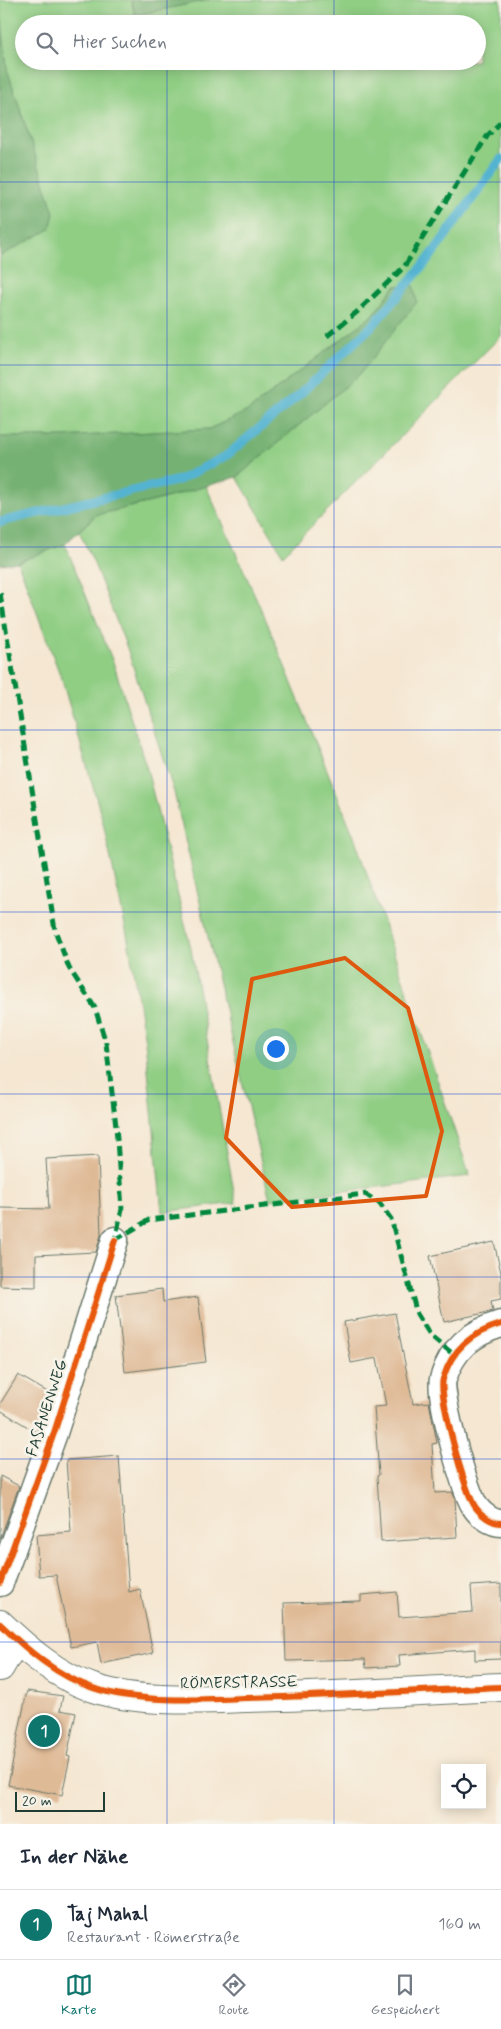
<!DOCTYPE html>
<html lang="de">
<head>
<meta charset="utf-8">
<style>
	:root { --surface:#fff; --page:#f6f6f7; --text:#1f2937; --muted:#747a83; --line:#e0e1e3; --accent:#0f766e }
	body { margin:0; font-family:Mynerve,sans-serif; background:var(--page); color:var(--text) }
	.controls { position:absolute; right:15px; bottom:15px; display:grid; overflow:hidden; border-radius:0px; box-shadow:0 2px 12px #0003 }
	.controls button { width:45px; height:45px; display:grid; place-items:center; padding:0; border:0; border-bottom:1px solid var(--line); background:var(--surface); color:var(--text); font:25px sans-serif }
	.scale { position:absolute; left:15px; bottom:12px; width:90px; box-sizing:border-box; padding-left:5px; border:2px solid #1f3d34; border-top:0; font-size:14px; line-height:18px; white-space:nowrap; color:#1f3d34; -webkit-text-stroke:4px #f7f3e8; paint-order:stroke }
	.you { position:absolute; left:275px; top:1048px; width:18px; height:18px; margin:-12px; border:4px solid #fff; border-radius:50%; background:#1a73e8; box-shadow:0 0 0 8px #1a73e833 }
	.badge { display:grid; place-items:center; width:32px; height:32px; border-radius:50%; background:var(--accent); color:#fff; font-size:16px; font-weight:700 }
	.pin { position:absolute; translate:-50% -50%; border:2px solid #fff; box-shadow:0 1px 5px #0006 }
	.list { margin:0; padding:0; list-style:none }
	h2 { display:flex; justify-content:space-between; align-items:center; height:65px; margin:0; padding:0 20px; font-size:21px }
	h2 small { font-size:16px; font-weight:400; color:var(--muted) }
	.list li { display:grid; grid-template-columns:32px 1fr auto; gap:15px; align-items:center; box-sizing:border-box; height:70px; padding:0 20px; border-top:1px solid var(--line) }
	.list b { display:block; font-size:19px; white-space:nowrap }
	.list p { margin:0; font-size:16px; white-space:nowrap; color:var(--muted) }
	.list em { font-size:16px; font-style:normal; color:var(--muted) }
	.icon { flex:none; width:28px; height:28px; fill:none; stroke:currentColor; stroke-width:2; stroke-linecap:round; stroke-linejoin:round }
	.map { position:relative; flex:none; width:501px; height:1824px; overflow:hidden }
	.search { position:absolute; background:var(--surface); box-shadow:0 2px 12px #0003; left:15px; right:15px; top:15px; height:55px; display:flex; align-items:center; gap:12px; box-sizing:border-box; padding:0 18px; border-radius:28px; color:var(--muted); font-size:19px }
	.sheet { height:135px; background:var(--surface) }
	nav { display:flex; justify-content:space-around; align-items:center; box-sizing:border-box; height:70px; border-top:1px solid var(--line); background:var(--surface); font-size:14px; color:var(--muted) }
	nav a { display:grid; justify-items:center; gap:2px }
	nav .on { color:var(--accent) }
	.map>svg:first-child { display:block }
</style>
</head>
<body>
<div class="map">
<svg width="501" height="1824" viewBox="0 0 501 1824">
	<rect width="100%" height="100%" fill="#f7f3e8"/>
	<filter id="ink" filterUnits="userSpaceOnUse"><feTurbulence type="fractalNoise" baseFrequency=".02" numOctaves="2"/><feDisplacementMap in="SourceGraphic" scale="10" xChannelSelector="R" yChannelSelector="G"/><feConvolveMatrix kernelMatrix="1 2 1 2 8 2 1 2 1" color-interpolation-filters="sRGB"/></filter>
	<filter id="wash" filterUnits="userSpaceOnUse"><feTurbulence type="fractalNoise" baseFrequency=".0096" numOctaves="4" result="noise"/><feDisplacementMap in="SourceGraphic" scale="20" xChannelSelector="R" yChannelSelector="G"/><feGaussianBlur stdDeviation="1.12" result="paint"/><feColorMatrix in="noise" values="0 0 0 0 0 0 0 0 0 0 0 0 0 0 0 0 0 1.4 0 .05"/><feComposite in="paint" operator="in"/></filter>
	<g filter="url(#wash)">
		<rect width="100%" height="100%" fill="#f5e7d2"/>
		<!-- green -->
		<path fill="#90ce84" stroke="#58865c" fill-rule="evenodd" d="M0,0H131L135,15L209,0H501V336L283,555L237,477L359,375L395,286L373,315L248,411L209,429L61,437H0V256L50,229L54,213L7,69ZM24,24H477V61H24Z
			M206,486L266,620L355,839L470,1176L270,1200L174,792L127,648L93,561L79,531L96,515L155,501Z
			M65,544L113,662L147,769L191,949L236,1203L162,1212L145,1041L128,939L102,818L62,680L18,562Z"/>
		<!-- forest -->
		<path fill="#74b172" stroke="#4a7753" d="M131,0H209L135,15Z
			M0,11L7,69L54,213L50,229L0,256Z
			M413,284L417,302L359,375L237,477L155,501L96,515L65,544L18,562L0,564V437H61L209,429L248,411L373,315L395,286Z"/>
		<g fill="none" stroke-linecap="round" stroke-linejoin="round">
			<!-- stream -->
			<path stroke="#53b3d1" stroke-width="9" d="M0,522L179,480L226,456L299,395L374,324L428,260L501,159"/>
		</g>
		<g id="blocks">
			<!-- building -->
			<path fill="#dfba96" d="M98,1156L101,1235L96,1252L36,1255V1287L0,1286V1208L49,1209L46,1159Z
				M494,1242L501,1273V1299L491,1301L493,1311L444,1322L430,1256Z
				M162,1289L163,1302L198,1297L206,1362L125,1372L116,1295Z
				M395,1313L413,1404L429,1402L437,1443L432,1444L435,1493L452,1492L455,1498L457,1537L381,1542L377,1476L379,1475L374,1407L386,1406L377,1358L351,1363L344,1322Z
				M18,1375L51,1394L42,1421L36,1432L0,1410V1404Z
				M119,1456L129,1592L140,1589L153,1653L101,1664L97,1642L71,1647L56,1575L39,1576L36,1535L71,1532L66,1460Z
				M0,1476L19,1486L0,1539Z
				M501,1584V1659L475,1660V1649L399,1655L400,1666L366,1668L365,1659L286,1661L284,1603L361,1601V1595L397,1592L399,1617L473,1612L471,1586Z
				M27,1691L63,1696L60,1710L76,1713L67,1756L70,1757L62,1795L8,1785Z"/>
		</g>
	</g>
	<g filter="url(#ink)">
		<use href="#blocks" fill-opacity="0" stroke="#6a786b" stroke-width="1"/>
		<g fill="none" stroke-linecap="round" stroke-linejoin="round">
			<defs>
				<path id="minor" d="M501,1324C471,1333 452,1349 443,1379C438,1394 465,1494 476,1508C481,1515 492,1523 501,1523
					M0,1583L54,1433L115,1240"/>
				<path id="tertiary" d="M0,1624C27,1650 57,1676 93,1688C137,1703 200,1700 247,1698C332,1696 416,1691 501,1687
					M0,1667L16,1640"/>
			</defs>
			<!-- minor casing -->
			<use href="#minor" stroke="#6a786b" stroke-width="29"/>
			<!-- tertiary casing -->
			<use href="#tertiary" stroke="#6a786b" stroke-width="30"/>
			<!-- minor -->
			<use href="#minor" stroke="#fff" stroke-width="26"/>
			<!-- tertiary -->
			<use href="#tertiary" stroke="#fff" stroke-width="28"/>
			<!-- quiet -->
			<path stroke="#00873e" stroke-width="5" stroke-dasharray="10 5" stroke-linecap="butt" d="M327,336L357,312L404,267L488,135L501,122
				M0,593L55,930L69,968L95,1008L106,1043L116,1126L122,1209L115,1240
				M115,1240L149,1220L365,1194L379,1203L391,1219L417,1314L431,1336L453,1354"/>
			<defs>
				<path id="cycleway" d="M501,1324C471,1333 452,1349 443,1379C438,1394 465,1494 476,1508C481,1515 492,1523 501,1523
					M0,1583L54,1433L115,1240
					M0,1624C27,1650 57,1676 93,1688C137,1703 200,1700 247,1698C332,1696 416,1691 501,1687"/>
			</defs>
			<!-- cycleway casing -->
			<use href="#cycleway" stroke="#f7f3e8" stroke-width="9"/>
			<!-- cycleway -->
			<use href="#cycleway" stroke="#e8590c" stroke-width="6"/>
		</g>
	</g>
	<!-- marked area -->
	<path fill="none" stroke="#de580e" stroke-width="4" stroke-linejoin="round" d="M345,958L408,1008L442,1131L426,1196L292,1207L226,1138L252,979Z"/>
	<!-- grid -->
	<path fill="none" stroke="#1d4ed8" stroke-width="1" stroke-opacity="0.55" d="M167,0V24M334,0V24M167,61V1824M334,61V1824M0,182H501M0,365H501M0,547H501M0,730H501M0,912H501M0,1094H501M0,1277H501M0,1459H501M0,1642H501"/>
	<g text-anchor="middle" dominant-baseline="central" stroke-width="5" stroke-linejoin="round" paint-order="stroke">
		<!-- street labels -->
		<g font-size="16" fill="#1f3d34" stroke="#f7f3e8">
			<text transform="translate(47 1408) rotate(-72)">FASANENWEG</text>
			<text transform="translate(239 1683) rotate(-1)">RÖMERSTRASSE</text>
		</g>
	</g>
</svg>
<div class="controls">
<button><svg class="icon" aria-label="locate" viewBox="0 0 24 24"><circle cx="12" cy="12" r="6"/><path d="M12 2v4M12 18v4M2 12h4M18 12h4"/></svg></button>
</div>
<div class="scale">20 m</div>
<div class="you"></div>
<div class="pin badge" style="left:44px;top:1731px">1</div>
<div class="search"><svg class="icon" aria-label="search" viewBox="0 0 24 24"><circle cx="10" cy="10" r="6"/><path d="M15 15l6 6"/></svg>Hier suchen</div>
</div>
<section class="sheet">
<h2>In der Nähe<small></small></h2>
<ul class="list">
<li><span class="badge">1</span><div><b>Taj Mahal</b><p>Restaurant · Römerstraße</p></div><em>160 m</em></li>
</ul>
</section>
<nav>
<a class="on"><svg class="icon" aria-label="map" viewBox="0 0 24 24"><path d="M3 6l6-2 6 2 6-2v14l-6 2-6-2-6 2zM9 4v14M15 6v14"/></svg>Karte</a>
<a><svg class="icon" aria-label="directions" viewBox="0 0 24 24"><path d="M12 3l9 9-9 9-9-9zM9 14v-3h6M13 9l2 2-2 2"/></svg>Route</a>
<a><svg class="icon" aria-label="saved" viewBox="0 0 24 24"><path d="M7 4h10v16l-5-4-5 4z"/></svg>Gespeichert</a>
</nav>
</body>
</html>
